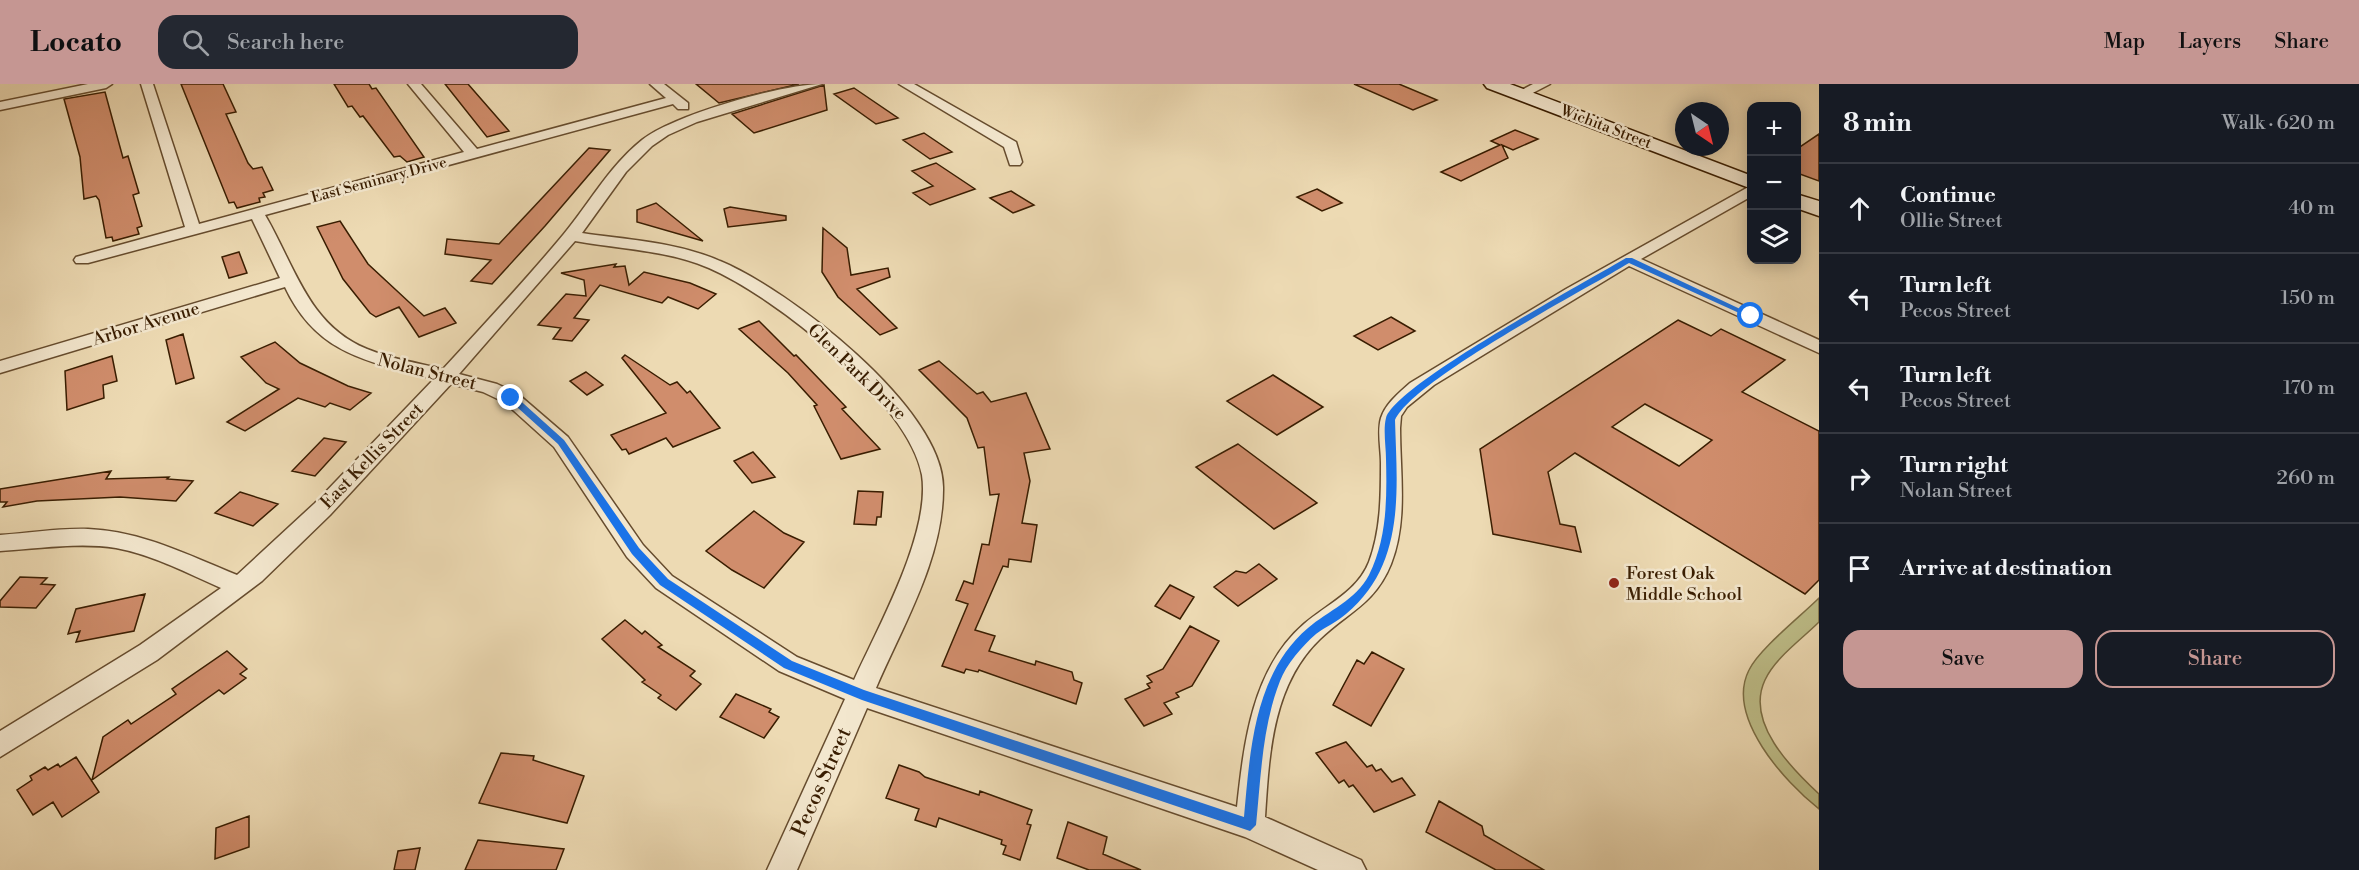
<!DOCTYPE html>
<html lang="en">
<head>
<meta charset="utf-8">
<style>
	:root { --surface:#171b24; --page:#242831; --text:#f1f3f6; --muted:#9ea1a6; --line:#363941; --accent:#c59692 }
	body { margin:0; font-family:"Libre Bodoni",serif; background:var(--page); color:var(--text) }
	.controls { position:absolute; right:18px; top:18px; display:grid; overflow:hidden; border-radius:12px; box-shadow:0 3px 15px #0003 }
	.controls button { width:54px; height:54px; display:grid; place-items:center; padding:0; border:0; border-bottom:2px solid var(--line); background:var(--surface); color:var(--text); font:30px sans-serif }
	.compass { position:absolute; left:1675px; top:18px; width:54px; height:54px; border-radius:50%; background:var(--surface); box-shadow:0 3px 15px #0003; rotate:145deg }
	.stop { position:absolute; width:18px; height:18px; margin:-14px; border:4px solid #1a73e8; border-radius:50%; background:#fff }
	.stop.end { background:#1a73e8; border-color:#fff; box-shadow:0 2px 6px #0008 }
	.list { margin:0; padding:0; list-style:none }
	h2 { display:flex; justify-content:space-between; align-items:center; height:78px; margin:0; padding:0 24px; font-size:26px }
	h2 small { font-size:20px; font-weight:400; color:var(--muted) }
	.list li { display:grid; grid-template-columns:39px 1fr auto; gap:18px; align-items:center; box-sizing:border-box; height:90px; padding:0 24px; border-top:2px solid var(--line) }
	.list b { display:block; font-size:22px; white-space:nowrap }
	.list p { margin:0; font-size:20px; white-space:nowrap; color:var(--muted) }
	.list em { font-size:20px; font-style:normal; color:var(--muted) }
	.actions { display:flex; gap:12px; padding:18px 24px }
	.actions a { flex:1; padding:14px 0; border:2px solid var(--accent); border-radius:18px; text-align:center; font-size:21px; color:var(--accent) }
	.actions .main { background:var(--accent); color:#111 }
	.icon { flex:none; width:33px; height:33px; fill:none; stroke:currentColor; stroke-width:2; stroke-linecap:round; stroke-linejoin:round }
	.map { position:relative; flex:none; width:1819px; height:786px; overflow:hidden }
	header { display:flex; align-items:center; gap:36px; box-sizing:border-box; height:84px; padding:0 30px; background:var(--accent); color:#111 }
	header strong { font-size:28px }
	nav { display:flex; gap:33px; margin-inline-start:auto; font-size:21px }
	.search { width:420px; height:54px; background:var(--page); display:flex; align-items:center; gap:15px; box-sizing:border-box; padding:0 21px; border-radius:18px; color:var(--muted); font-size:22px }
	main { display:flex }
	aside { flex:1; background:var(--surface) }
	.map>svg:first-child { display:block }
</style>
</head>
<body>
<header>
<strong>Locato</strong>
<div class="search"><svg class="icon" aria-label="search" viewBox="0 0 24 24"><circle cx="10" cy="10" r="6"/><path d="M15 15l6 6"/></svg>Search here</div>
<nav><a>Map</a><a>Layers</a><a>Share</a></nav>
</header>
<main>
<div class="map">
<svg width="1819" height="786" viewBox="0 0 1819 786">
	<rect width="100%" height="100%" fill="#eddab3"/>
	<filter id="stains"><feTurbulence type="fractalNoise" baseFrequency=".00333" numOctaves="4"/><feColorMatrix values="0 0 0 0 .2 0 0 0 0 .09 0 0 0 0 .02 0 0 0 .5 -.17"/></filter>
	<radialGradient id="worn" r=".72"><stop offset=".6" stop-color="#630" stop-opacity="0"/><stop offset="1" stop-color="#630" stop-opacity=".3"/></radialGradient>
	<!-- green -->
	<path fill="#bebe89" stroke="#7c6e45" stroke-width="1.5" d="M1819,514V538C1802,555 1775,574 1765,596C1745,638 1791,684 1819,710V725C1785,698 1725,633 1749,586C1759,565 1801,532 1819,514Z"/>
	<!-- building -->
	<path fill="#d08d6c" stroke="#391d01" stroke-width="1.5" fill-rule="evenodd" d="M181,0H223L236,28L226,30L248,79L253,85L262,83L273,106L263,109L265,113L259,114L260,118L237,124L234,118L229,119Z
		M334,0H369L372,5L376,4L424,73L407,78L400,72L394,73L363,32L360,33L352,22L348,23Z
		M445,0H468L509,47L487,53Z
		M696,0H799L719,19Z
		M1354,0H1399L1437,16L1413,26Z
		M824,1L827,26L754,49L732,30Z
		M854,4L898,34L876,40L834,10Z
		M105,8L123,74L128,72L139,109L133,111L142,142L137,144L139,150L113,157L112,153L106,154L99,116L96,112L84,115L80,73L64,15Z
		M1515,46L1538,55L1513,66L1502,61L1508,74L1461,97L1441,88L1500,61L1491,57Z
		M924,49L952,68L930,75L903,56Z
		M1819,50V97L1797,89V65Z
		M589,64L610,66L545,142L492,200L471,197L491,176L445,170L447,155L499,160Z
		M936,79L975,105L930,121L913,109L933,102L912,87Z
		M1317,105L1342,119L1322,127L1297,113Z
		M1011,107L1034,121L1013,129L990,114Z
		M656,119L703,157L637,138V126Z
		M730,123L786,132V136L728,143L724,125Z
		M340,137L368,180L424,232L445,224L456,239L419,253L399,223L376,233L370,229L343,195L317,143Z
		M823,144L847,164L851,191L888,184L890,193L857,205L897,244L880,251L838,213L822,188Z
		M239,168L247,189L229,194L222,173Z
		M616,180L614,183L625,182L629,201L644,188L690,199L716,210L698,225L668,213L662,219L600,201L574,234L589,236L572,257L553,255L561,244L538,241L566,210L586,212L584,196L561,189Z
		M1391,233L1415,247L1378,266L1354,252Z
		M1678,236L1711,252L1721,245L1785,276L1742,308L1819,347V496L1805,510L1575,369L1548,388L1560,440L1575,443L1581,468L1493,450L1480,365ZM1645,320L1712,356L1679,382L1612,343Z
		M759,237L794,272L796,271L846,323L842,325L880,365L841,375L814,322L817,321L788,289L739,245Z
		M183,250L194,294L176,300L166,256Z
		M275,258L300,279L348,302L371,309L350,326L330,319L325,323L298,314L245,347L227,338L279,305L266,299L241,273Z
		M625,271L670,301L677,298L687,309L690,307L720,344L673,363L666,354L629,370L626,365L622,366L611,351L666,329L622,274Z
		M112,272L117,297L103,301L104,314L67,326L65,287Z
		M939,277L977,310L983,308L991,318L1026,309L1050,365L1024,369L1030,397L1022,439L1037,441L1031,478L1009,475L1008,483L1003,482L975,546L995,552L989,567L1035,581L1036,577L1072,588L1074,596L1082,599L1076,620L979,586L978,588L966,585L964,589L942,582L968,520L956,516L964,497L973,500L982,460L989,461L999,410L990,411L984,363L978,364L967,334L919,286Z
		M586,288L603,301L587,311L570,297Z
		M1273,291L1323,323L1277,351L1227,317Z
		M324,354L346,358L315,392L292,387Z
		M1238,360L1317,419L1274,445L1196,383Z
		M753,368L775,393L752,399L734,377Z
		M111,387L106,395L169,393L167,395L193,397L176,417L120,413L37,417L3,423L7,418H0V405Z
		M858,407L883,408L881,433H877L876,441L854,440Z
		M240,408L278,420L253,442L215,429Z
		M754,427L784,449L804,458L764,504L732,486L706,467Z
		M1259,480L1277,495L1238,522L1214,503L1236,487L1246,489Z
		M20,493L47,494L41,500L55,501L36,524L0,523V517Z
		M1170,501L1194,513L1180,535L1155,522Z
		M145,510L134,547L76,558L80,547L68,550L76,525Z
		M625,536L642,550L645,547L662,561L658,563L695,587L690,592L701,600L676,626L658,614L661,611L642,598L645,596L602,555Z
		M1190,542L1219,557L1192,602L1176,609L1179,613L1164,619L1172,630L1144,642L1125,615L1150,604L1147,600L1152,598L1147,592L1163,585Z
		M227,567L247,585L240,590L246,594L224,610L219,606L92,696L103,653L128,636L131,640L176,610L172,605Z
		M1372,568L1404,585L1371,642L1333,621L1357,576L1364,580Z
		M736,610L771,625L769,628L779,633L764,654L720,633Z
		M1346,658L1367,683L1372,681L1376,687L1381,685L1392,698L1402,694L1415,711L1374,728L1353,701L1349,703L1344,696L1339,699L1316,669Z
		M501,669L534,672L533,676L584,692L567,739L479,719Z
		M76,673L99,708L62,733L53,718L33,731L17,706L32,696L30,692L45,683L48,686L58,680L60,683Z
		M899,681L919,688L925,693L979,711L980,707L1032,726L1027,740L1031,741L1020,776L1003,770L1006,762L1001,760L1002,756L939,734L936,743L915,736L919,725L886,714Z
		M1439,717L1482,742L1484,751L1544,786H1496L1426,748Z
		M249,732V763L215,775L216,744Z
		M1068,738L1107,753L1103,770L1141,786H1089L1057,774Z
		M478,756L564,765L556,786H465Z
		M420,764L415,786H394L398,767Z"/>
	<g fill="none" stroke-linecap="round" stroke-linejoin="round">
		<defs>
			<path id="street" d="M88,0H112L106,4L0,26V18Z
				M141,0H153L199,140L464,68L408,0H421L477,65L666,14L650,0H664L688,19V25H678L673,20L265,131C295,182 308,241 367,265C391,275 418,279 443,285C482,243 521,201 558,157C587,124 607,84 642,56C674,31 782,0 822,0L697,38L668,51L652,62L626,88L582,149C628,156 677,158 720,177C788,205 943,324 943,403C944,473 903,541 876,604L1237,723C1244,659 1252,585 1304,540C1327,520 1357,508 1369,478C1381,446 1381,412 1381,379C1381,364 1377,348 1381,334C1386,319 1399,309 1410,299L1566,205L1752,101V112L1641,175L1819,256V269L1629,182L1434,301L1407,323L1401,332L1400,344C1400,390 1408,436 1391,480C1375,520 1348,528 1320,555C1272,601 1269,671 1265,733L1361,776L1366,786H1318L1245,753L867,624L797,786H767L845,615L779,587L656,504L627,473L554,363L504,318L483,308L451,300L330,431L262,497L157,576L0,673V647L140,561L221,504C187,489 153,471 116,464C78,458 38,465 0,467V451C29,449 59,444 88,445C141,447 188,471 237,491L315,419L434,295C368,277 317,271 285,203L0,289V277L280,194L252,135L88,179H76L74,176L76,173L185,143ZM575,157C619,165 667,166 709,184C774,212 909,318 922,391C931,449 878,543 854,596L797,573L672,492L643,461L568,353L518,310L497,300L459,290Z
				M899,0H914L1016,58L1022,78L1020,81H1010L1004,63Z
				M1533,0H1550L1525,13L1520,14L1514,10Z"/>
			<path id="secondary" d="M1484,0H1510L1752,92V105L1487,4Z
				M1796,110L1819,117V132L1796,124Z"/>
		</defs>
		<!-- street casing -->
		<use href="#street" stroke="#664c2e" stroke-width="3"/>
		<!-- secondary casing -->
		<use href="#secondary" stroke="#391d01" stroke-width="3"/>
		<!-- street -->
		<use href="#street" fill="#f3e7ce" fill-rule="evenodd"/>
		<!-- secondary -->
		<use href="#secondary" fill="#f3e7ce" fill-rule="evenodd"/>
	</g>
	<!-- route -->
	<path fill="#1a73e8" d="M1626,174H1632L1755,232L1748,233L1629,179C1583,207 1414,295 1395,336C1397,406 1406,480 1346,530C1337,538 1325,543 1316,550C1302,562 1286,581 1280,597C1262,643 1261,693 1256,741L1250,747L862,616L784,584L660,501L632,470L558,360L507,314L514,311L564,356L639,464L668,495L792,577L864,606L1244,733C1250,667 1254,590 1308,544C1328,527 1356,516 1369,491C1387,455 1387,415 1386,375C1386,363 1383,346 1386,334C1396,300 1586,198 1626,174Z"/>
	<!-- markers -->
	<circle fill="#8f2418" stroke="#f3e7ce" stroke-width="2" cx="1614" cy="499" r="6"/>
	<g text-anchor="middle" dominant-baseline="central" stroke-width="5" stroke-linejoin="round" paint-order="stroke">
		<!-- far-street labels -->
		<g font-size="15" fill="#391d01" stroke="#f3e7ce">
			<text transform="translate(1606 43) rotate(21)">Wichita Street</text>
			<text transform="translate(379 96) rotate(-15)">East Seminary Drive</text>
		</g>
		<!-- street labels -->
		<g font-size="18" fill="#391d01" stroke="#f3e7ce">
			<text transform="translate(146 240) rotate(-17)">Arbor Avenue</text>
			<text transform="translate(427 288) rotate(14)">Nolan Street</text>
			<text transform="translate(857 288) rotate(44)">Glen Park Drive</text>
			<text transform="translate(372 372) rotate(-46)">East Kellis Street</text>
		</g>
		<!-- poi labels -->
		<g font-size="18" fill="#391d01" stroke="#f3e7ce" text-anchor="start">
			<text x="1626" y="489">Forest Oak<tspan x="1626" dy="21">Middle School</tspan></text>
		</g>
		<!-- near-street labels -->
		<g font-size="21" fill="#391d01" stroke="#f3e7ce">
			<text transform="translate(822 698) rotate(-66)">Pecos Street</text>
		</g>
	</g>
	<rect width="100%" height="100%" filter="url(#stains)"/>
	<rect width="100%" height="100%" fill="url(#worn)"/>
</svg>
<div class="controls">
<button>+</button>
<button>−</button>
<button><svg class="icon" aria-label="layers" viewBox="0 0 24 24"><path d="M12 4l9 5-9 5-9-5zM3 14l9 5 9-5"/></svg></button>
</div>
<svg class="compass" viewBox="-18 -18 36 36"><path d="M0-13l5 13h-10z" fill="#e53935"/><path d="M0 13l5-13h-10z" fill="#9ea1a6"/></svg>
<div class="stop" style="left:1751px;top:232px"></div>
<div class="stop end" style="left:511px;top:314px"></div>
</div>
<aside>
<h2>8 min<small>Walk · 620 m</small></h2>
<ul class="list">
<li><svg class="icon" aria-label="ahead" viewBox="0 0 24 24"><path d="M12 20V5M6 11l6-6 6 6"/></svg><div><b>Continue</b><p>Ollie Street</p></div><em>40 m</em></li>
<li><svg class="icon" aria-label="left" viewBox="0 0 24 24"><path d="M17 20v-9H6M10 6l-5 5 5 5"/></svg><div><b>Turn left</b><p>Pecos Street</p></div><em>150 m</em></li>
<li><svg class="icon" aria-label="left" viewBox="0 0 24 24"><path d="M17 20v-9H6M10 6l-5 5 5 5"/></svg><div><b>Turn left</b><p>Pecos Street</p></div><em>170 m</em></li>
<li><svg class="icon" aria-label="right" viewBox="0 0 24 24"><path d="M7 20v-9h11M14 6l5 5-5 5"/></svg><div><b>Turn right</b><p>Nolan Street</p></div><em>260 m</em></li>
<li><svg class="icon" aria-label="arrive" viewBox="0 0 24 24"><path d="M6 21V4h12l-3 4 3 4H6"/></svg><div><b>Arrive at destination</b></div></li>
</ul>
<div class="actions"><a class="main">Save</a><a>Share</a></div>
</aside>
</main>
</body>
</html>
